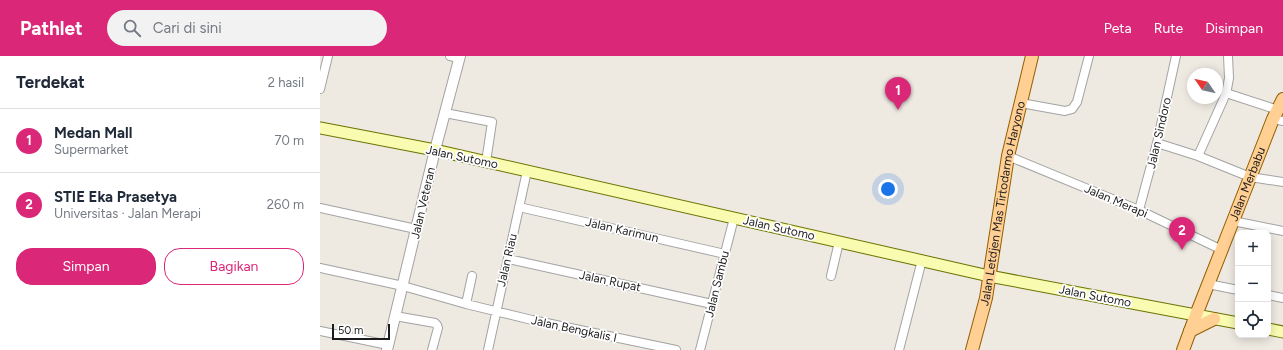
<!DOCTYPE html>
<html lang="id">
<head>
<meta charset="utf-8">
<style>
	:root { --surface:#fff; --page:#f2f2f3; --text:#1f2937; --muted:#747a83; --line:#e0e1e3; --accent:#db2777 }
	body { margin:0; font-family:Figtree,sans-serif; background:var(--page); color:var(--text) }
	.controls { position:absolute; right:12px; bottom:12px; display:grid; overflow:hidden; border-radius:8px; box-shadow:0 2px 10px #0003 }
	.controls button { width:36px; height:36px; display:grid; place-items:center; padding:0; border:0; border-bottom:1px solid var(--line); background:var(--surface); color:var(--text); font:20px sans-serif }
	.compass { position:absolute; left:867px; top:12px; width:36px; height:36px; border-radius:50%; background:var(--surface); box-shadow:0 2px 10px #0003; rotate:304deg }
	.scale { position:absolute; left:12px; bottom:10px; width:58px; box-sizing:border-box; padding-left:4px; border:2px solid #1c1c1c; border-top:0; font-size:11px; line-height:14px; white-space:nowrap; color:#1c1c1c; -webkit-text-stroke:3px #fff; paint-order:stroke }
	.you { position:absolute; left:568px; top:133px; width:14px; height:14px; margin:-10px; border:3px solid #fff; border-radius:50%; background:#1a73e8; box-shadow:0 0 0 6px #1a73e833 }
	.badge { display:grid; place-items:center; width:26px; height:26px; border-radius:50%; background:var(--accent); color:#fff; font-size:13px; font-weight:700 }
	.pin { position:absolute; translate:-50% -33px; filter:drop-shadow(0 1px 2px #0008) }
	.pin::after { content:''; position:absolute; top:21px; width:14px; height:12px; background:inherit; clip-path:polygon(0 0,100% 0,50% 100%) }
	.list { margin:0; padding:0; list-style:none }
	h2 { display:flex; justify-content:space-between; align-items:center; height:52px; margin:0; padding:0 16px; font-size:17px }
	h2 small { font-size:13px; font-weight:400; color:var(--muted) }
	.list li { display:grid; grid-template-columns:26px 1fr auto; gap:12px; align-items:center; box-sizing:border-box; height:64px; padding:0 16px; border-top:1px solid var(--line) }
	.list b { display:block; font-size:15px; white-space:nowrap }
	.list p { margin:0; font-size:13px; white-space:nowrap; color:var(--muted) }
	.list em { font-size:13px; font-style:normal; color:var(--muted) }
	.actions { display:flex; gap:8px; padding:12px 16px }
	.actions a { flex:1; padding:9px 0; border:1px solid var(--accent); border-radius:16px; text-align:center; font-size:14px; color:var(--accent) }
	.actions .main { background:var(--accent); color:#fff }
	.icon { flex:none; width:22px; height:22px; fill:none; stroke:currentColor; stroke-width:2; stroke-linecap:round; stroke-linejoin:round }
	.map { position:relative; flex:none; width:963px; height:294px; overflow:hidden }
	header { display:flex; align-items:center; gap:24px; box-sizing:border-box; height:56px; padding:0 20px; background:var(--accent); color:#fff }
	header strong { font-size:19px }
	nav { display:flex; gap:22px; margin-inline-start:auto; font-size:14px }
	.search { width:280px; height:36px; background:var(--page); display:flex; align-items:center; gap:10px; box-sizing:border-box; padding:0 14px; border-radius:22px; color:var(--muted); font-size:15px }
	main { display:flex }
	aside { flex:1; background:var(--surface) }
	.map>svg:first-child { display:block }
</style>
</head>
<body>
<header>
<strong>Pathlet</strong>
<div class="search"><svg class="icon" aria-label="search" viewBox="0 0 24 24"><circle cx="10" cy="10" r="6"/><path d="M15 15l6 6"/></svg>Cari di sini</div>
<nav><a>Peta</a><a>Rute</a><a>Disimpan</a></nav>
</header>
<main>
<aside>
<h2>Terdekat<small>2 hasil</small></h2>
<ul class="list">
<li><span class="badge">1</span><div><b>Medan Mall</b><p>Supermarket</p></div><em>70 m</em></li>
<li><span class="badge">2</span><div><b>STIE Eka Prasetya</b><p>Universitas · Jalan Merapi</p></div><em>260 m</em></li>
</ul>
<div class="actions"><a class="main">Simpan</a><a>Bagikan</a></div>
</aside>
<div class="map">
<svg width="963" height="294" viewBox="0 0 963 294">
	<rect width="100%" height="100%" fill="#eee9e1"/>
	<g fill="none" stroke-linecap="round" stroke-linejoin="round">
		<defs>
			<path id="minor" d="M130,0L139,2
				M0,33L8,0
				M906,37L958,54
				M701,47L745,55L752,53L757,46L769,0
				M125,57L172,66L166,106
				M953,63L963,65
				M837,87L878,100L930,121L963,126
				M688,100L819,154L902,194
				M878,100L904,42L907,33L909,22L908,0
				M199,151L405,198
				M0,152L96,173
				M819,154L837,87L856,0
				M913,165L963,175
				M188,203L392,248
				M0,212L83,230L146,248L212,264L356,294
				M511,220L519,186
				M888,228L918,234
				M948,239L963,242
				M146,248L152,220
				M75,260L115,267L117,269L118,272L112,294
				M0,275L68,289
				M168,294L207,115
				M380,294L414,162
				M579,294L602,204"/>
			<path id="tertiary" d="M67,294L115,94L140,0"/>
			<path id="secondary" d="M0,72L115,94L669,220L918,267
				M948,273L963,276"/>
			<g id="primary">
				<path d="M870,275L894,263"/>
				<path id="s1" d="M652,294L666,242L688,100L712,0"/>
				<path id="s2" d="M863,294L876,259L913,165L953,63L963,43"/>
			</g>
		</defs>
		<!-- minor casing -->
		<use href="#minor" stroke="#a3a3a3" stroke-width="10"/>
		<!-- tertiary casing -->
		<use href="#tertiary" stroke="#a3a3a3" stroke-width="12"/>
		<!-- secondary casing -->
		<use href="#secondary" stroke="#6a7401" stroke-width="13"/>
		<!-- primary casing -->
		<use href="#primary" stroke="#935f00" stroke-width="14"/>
		<!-- minor -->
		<use href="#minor" stroke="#fff" stroke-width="8"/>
		<!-- tertiary -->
		<use href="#tertiary" stroke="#fff" stroke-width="10"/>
		<!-- secondary -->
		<use href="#secondary" stroke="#f9fbb1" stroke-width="11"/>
		<!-- primary -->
		<use href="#primary" stroke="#ffcf94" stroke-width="12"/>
	</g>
	<g text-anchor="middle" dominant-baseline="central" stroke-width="3.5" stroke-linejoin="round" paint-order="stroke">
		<!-- street labels -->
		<g font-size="12" fill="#1c1c1c" stroke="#fff">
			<text transform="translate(839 77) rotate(-77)">Jalan Sindoro</text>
			<text transform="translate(142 101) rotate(12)">Jalan Sutomo</text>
			<text stroke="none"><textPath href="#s2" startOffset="178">Jalan Merbabu</textPath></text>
			<text transform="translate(796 145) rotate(23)">Jalan Merapi</text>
			<text transform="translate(103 147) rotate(-77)">Jalan Veteran</text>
			<text stroke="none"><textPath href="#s1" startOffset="150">Jalan Letdjen Mas Tirtodarmo Haryono</textPath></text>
			<text transform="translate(459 172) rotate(13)">Jalan Sutomo</text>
			<text transform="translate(302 174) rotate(13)">Jalan Karimun</text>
			<text transform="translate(187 204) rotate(-77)">Jalan Riau</text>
			<text transform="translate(290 225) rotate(12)">Jalan Rupat</text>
			<text transform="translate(397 228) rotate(-76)">Jalan Sambu</text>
			<text transform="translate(775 240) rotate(11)">Jalan Sutomo</text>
			<text transform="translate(254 273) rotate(12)">Jalan Bengkalis I</text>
		</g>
	</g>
</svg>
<div class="controls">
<button>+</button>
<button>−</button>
<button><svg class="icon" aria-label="locate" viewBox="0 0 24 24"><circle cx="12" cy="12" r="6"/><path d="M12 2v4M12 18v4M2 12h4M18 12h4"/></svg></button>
</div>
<svg class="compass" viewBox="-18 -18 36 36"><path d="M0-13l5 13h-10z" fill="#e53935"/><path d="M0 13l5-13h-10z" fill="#747a83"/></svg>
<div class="scale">50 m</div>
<div class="you"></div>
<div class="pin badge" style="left:578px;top:54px">1</div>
<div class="pin badge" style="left:862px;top:194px">2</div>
</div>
</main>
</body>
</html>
